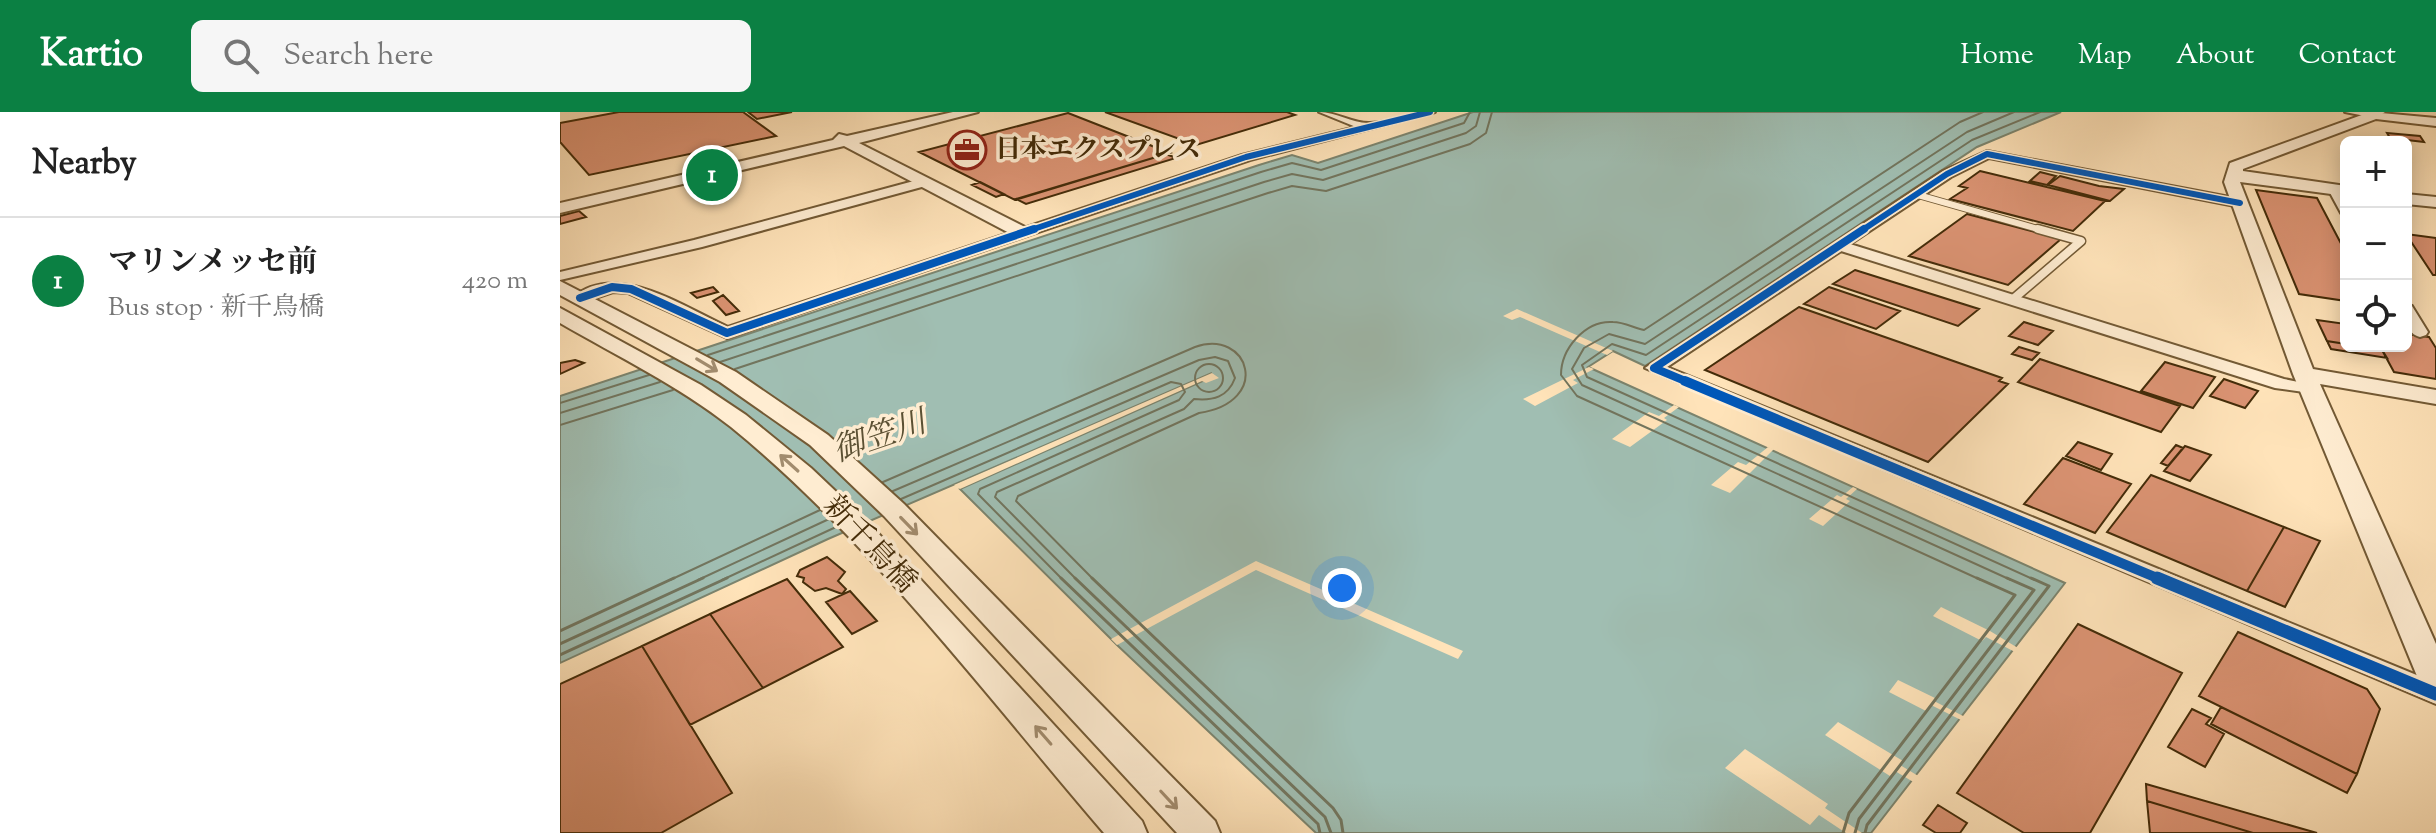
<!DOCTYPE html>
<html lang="en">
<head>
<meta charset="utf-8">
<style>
	:root { --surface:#fff; --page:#f6f6f6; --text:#222; --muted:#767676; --line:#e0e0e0; --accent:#0b8043 }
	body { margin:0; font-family:"Sorts Mill Goudy","Noto Serif JP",serif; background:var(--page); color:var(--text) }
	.controls { position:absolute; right:24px; top:24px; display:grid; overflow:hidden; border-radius:12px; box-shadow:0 4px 20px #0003 }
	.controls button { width:72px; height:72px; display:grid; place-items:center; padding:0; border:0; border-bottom:2px solid var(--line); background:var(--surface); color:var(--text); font:40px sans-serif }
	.you { position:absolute; left:782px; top:476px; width:28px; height:28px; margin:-20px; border:6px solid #fff; border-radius:50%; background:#1a73e8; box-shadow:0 0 0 12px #1a73e833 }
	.badge { display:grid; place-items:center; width:52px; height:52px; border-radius:50%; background:var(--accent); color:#fff; font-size:26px; font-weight:700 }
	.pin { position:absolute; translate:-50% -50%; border:4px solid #fff; box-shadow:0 2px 8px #0006 }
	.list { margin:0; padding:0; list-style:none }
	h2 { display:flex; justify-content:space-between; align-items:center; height:104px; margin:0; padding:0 32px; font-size:34px }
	h2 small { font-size:26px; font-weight:400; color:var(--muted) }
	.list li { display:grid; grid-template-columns:52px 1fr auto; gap:24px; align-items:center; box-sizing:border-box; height:128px; padding:0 32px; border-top:2px solid var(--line) }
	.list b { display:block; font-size:30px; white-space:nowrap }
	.list p { margin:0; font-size:26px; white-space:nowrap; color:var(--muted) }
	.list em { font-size:26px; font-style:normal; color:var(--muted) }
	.icon { flex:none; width:44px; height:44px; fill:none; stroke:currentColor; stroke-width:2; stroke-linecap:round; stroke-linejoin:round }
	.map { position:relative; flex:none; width:1876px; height:721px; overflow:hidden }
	header { display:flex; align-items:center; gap:48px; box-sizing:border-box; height:112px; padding:0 40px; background:var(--accent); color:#fff }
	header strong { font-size:38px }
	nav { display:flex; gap:44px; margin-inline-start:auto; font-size:28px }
	.search { width:560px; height:72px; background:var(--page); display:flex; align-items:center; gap:20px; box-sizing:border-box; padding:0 28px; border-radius:12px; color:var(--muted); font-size:30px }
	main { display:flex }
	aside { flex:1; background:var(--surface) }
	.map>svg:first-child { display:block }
</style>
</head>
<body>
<header>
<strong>Kartio</strong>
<div class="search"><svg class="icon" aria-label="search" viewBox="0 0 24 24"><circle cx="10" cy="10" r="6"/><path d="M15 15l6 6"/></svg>Search here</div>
<nav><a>Home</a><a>Map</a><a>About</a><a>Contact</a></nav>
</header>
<main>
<aside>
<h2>Nearby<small></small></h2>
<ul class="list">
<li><span class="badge">1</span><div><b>マリンメッセ前</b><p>Bus stop · 新千鳥橋</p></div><em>420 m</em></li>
</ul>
</aside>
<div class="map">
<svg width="1876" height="721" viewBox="0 0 1876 721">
	<rect width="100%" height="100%" fill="#ffe3b9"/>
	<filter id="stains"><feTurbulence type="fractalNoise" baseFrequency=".0025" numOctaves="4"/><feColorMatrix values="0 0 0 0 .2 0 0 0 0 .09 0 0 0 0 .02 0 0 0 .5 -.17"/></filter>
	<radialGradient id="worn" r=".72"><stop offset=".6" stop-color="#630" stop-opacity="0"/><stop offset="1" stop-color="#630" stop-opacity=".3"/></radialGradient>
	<!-- water -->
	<path fill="#a0beb2" stroke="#7b846e" stroke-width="2" d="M913,0H1501L1417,35L1085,254L1053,239L1028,255L1505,471L1311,721H756L557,533L400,377L643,269L652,261L268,427L0,551V284L699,53L732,43L758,51Z"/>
	<!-- pier -->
	<path fill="#ffe3b9" d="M957,197L1053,239L1047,243L960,205L952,208L943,204Z
		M1029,255L1034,257L1013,268L1018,271L975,294L963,287Z
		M652,261L659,266L646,271L642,269L400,377L394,373Z
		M1114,293L1119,295L1104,306L1107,308L1070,335L1052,327L1089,300L1099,304Z
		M1208,335L1214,337L1170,381L1151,373L1178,350L1186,353Z
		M1293,375L1297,377L1286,387L1290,389L1263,414L1249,407L1277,383L1281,385Z
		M696,449L903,539L898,547L696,458L557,533L551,527Z
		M1381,495L1430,519L1458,536L1455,540L1426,525L1422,529L1373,504Z
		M1338,568L1375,586L1374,589L1405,605L1403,609L1371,593L1366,599L1329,580Z
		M1278,610L1343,649L1340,653L1360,665L1355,671L1335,659L1330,664L1265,623Z
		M1185,637L1268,692L1265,696L1302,721H1286L1259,703L1250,713L1165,656Z"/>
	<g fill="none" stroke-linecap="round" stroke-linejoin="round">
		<!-- shore-far1 -->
		<path stroke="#72755e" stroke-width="2" d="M148,243L701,60L732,51L761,58L904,11L910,0
			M160,250L704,70L732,62L763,68L906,21L916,14L920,0
			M635 266a14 14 0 1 1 28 0a14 14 0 1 1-28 0Z
			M175,257L708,81L732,74L766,79L910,32L926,21L932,0
			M0,291L89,263
			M0,301L100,270
			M0,313L113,278
			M323,370L635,235C689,216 713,290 639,301L458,384L456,389L534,468
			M333,379L639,248L655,245L668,249L675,266C668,285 653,289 634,287L624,297L437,380L435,385L517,468
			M341,387L611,270L621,272L625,280L619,288L420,377L418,382L503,468
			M110,468L260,398
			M138,468L269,407
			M162,468L276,415
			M1421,468L1017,284L1001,263C1001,237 1025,208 1053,210C1064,210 1074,216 1084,218L1400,10L1423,0
			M1451,468L1022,273L1012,257L1024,236L1049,222L1085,232L1407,20L1454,0
			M1475,468L1027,265L1022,253L1052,232L1086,243L1412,28L1480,0"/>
		<!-- shore -->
		<path stroke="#72755e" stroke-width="3" d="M501,466L758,712L760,721
			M515,466L765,705L771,721
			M532,466L773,696L781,708L783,721
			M0,519L114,466
			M0,532L143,466
			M0,543L167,466
			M1283,721L1289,701L1455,483L1417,466
			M1295,721L1299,707L1474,478L1447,466
			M1305,721L1307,713L1489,474L1471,466"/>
	</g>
	<!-- building -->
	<path fill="#db9373" stroke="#442c09" stroke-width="2" d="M59,0H183L216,24L29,63L0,30V11Z
		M188,0H232L197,7Z
		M545,0H727L735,3L636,33Z
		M508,1L610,41L455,88L359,40Z
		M1827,21L1860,24L1864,30L1830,26Z
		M606,42L616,46L466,92L456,87Z
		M1420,59L1545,89L1513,119L1390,87L1407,76L1399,74Z
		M1480,60L1496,64L1487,73L1470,69Z
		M1500,64L1539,74L1564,77L1550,89L1488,73Z
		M420,70L444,82L436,85L412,73Z
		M1696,78L1757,86L1786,141V189L1739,182Z
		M19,99L26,105L0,112V104Z
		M1407,102L1501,127L1448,173L1349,144Z
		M1846,122L1876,126V163H1873Z
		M1295,158L1419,197L1398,214L1273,172Z
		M153,175L158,180L137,186L131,181Z
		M1269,175L1340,199L1316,217L1244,192Z
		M163,183L179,199L166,203L153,189Z
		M1239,195L1442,266L1439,269L1448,272L1368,350L1145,258Z
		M1757,208L1786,212V232L1767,229Z
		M1464,210L1493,219L1478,233L1449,224Z
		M1846,222L1869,225L1876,236V267L1834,260L1822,238L1798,234H1846Z
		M1767,229L1822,238L1827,246L1771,237Z
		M1459,235L1479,241L1472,248L1452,242Z
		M1480,247L1620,294L1601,320L1458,270Z
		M15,248L24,251L0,262V251Z
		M1605,250L1655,265L1633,296L1581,279Z
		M1664,267L1698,279L1685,296L1650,284Z
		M1518,330L1552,342L1541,358L1506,344Z
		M1616,333L1623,336L1608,354L1601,351Z
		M1625,334L1651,343L1630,369L1604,359Z
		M1503,346L1571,372L1535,421L1464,392Z
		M1591,363L1724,415L1687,479L1547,420Z
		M1724,415L1760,429L1725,495L1687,479Z
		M267,445L285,460L278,469L286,477L282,482L266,476L255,479L243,470L244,466L237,464L240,458Z
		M227,467L283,535L203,576L150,502Z
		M290,479L317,509L292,522L266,490Z
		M150,502L203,576L130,613L82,534Z
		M1518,512L1622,561L1530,721H1464L1397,681Z
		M1678,520L1807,577L1820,597L1797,662L1639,584Z
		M82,534L172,681L101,721H0V572Z
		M1661,595L1797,662L1787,681L1651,612Z
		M1632,597L1651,606L1646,612L1664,622L1645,655L1608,635Z
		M1586,672L1757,721H1693L1587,689Z
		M1587,689L1693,721H1590Z
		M1378,693L1407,711L1400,721H1376L1363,713Z"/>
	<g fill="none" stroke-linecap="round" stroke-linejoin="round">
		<defs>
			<path id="service-far1" d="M1358,83L1485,119"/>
			<path id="service" d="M1452,188L1521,129L1478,117"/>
			<path id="minor" d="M759,0C777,0 793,12 810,11C832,11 853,0 875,0L690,48L167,226L68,181L53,180L20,191L12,186C56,147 125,196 168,215L682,43L796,15Z
				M1785,0H1825L1815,6Z
				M1427,39L1680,87L1686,91L1680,95L1429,46L1391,65L1290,132L1724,267L1758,274L1761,278L1758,282L1715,276L1281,139L1107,255L1876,571V592L1085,256L1383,59Z
				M365,66L371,70L369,73L142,135L0,168V160L134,128Z
				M1770,74L1780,77L1786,87V102L1781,101L1768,77Z
				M1846,192L1852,194L1868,220L1866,223L1860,225C1845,221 1846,205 1846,192Z"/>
			<path id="tertiary" d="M393,0H418L299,31L467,116V124H455L284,34L0,101V91L273,28L279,22L287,24Z
				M1810,0L1876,6V14L1816,7L1683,57V59L1786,74V84L1680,70L1753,257L1876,278V292L1760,272L1876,532V581L1864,578L1859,569L1733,262L1664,70L1670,51Z
				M1846,82L1876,85V95L1846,92Z
				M0,169L176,260L268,323L344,392L655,709L660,721H617L324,404L250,333L160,270L0,183Z
				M0,196L141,273L186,303L251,356L307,409L582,709L587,721H544C427,585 310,428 171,315C119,274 57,244 0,211Z"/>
		</defs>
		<!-- service-far1 casing -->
		<use href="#service-far1" stroke="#735a35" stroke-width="8"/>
		<!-- service casing -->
		<use href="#service" stroke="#735a35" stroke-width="11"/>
		<!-- minor casing -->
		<use href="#minor" stroke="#735a35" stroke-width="4"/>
		<!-- tertiary casing -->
		<use href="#tertiary" stroke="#735a35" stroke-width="4"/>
		<!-- service-far1 -->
		<use href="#service-far1" stroke="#ffedd2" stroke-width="6"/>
		<!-- service -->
		<use href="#service" stroke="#ffedd2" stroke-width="8"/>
		<!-- minor -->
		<use href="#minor" fill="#ffedd2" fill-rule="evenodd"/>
		<!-- tertiary -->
		<use href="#tertiary" fill="#ffedd2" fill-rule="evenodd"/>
		<defs>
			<path id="cycleway-far3" d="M468,119L686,45L870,0
				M1301,119L1387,62L1427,42L1680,91"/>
			<path id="cycleway-far2" d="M20,186L52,175L71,177L167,221L474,117
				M1130,271L1094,256L1304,117"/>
			<path id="cycleway-far1" d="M1125,269L1602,468"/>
			<path id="cycleway" d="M1597,466L1876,582"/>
		</defs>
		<!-- cycleway-far3 casing -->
		<use href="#cycleway-far3" stroke="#ffedd2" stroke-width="9"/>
		<!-- cycleway-far2 casing -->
		<use href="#cycleway-far2" stroke="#ffedd2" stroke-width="12"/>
		<!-- cycleway-far1 casing -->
		<use href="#cycleway-far1" stroke="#ffedd2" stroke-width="15"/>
		<!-- cycleway casing -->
		<use href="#cycleway" stroke="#ffedd2" stroke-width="18"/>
		<!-- cycleway-far3 -->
		<use href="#cycleway-far3" stroke="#0057b8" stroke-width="6"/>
		<!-- cycleway-far2 -->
		<use href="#cycleway-far2" stroke="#0057b8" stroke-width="8"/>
		<!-- cycleway-far1 -->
		<use href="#cycleway-far1" stroke="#0057b8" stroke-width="10"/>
		<!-- cycleway -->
		<use href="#cycleway" stroke="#0057b8" stroke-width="13"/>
	</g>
	<!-- one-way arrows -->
	<defs><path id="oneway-shaft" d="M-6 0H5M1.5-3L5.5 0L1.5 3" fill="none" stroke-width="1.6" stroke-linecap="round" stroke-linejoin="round" transform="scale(2)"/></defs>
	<g stroke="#a28c6e">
		<use href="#oneway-shaft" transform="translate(147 253) rotate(31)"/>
		<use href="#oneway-shaft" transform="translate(229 351) rotate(-138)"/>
		<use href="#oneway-shaft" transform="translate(349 414) rotate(46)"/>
		<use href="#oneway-shaft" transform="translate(483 623) rotate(-131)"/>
		<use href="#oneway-shaft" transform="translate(609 688) rotate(47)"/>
	</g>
	<!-- icons -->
	<defs>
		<symbol id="office-ring" viewBox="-11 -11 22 22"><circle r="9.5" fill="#ffedd2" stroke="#8f2418" stroke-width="1.5"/><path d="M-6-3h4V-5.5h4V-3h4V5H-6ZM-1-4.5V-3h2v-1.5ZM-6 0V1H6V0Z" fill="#8f2418"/></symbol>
	</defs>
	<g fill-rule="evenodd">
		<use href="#office-ring" x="385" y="16" width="44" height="44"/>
	</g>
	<g text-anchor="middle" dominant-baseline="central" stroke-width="7" stroke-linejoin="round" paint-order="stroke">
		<!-- far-poi labels -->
		<g font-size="26" font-weight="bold" fill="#442c09" stroke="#ffedd2" text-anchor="start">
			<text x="435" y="38">日本エクスプレス</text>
		</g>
		<!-- street labels -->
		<g font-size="30" fill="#442c09" stroke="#ffedd2">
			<text transform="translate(309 433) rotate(47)">新千鳥橋</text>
		</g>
		<!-- water labels -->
		<g font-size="32" font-style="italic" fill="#5b5033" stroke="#ffedd2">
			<text transform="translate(320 326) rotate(-19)">御笠川</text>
		</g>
	</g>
	<rect width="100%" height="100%" filter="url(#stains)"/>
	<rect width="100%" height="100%" fill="url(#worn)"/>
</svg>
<div class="controls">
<button>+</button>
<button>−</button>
<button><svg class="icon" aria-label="locate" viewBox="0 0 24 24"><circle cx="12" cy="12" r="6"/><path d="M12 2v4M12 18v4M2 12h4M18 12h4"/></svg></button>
</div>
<div class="you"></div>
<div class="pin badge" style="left:152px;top:63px">1</div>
</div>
</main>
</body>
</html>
